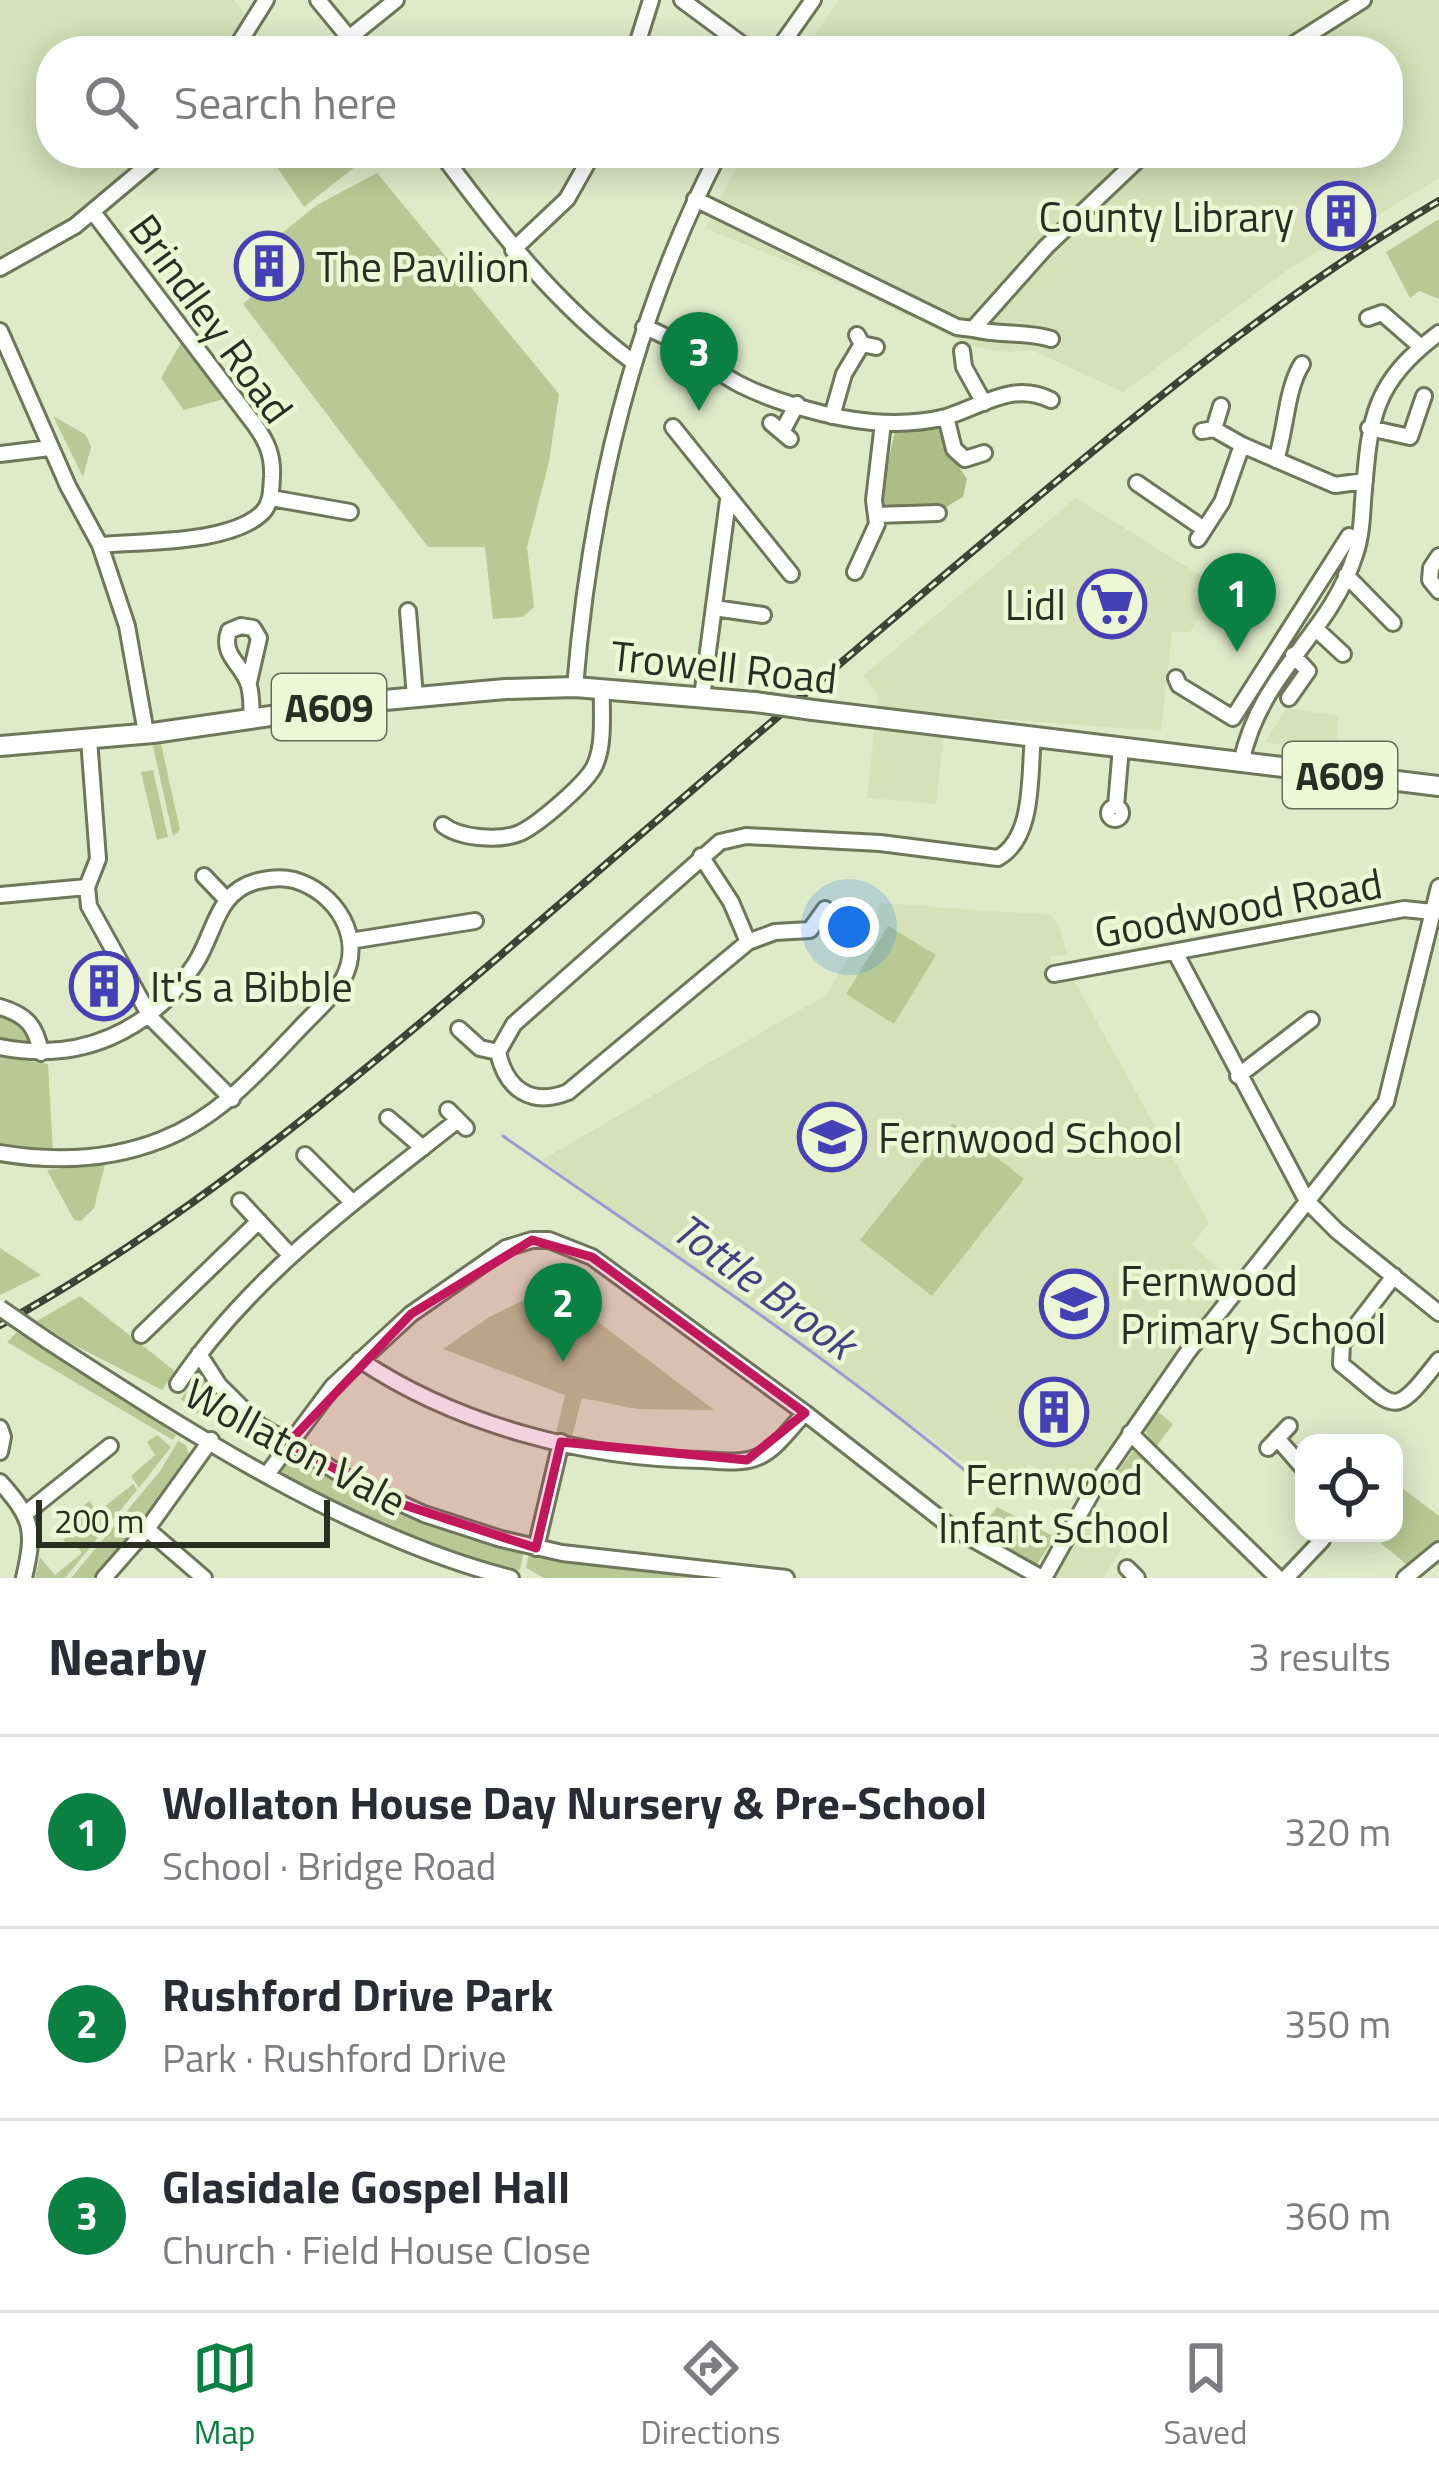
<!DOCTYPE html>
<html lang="en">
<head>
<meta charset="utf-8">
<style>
	:root { --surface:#fff; --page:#f7f7f7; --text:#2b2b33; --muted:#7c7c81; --line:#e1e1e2; --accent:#0b8043 }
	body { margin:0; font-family:"Titillium Web",sans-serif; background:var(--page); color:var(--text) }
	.controls { position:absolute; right:36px; bottom:36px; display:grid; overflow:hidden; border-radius:24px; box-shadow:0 6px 30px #0003 }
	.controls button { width:108px; height:108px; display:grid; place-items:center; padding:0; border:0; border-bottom:3px solid var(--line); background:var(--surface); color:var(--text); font:60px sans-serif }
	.scale { position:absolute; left:36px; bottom:30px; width:294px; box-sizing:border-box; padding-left:12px; border:6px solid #2a2e22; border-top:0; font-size:33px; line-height:42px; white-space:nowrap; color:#2a2e22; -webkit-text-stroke:9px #ecf7d6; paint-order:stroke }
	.you { position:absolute; left:849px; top:927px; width:42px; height:42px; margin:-30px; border:9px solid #fff; border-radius:50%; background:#1a73e8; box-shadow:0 0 0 18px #1a73e833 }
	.badge { display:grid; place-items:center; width:78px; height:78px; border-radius:50%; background:var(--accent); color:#fff; font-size:39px; font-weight:700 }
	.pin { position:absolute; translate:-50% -99px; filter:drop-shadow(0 3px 6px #0008) }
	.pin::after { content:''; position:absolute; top:63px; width:42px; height:36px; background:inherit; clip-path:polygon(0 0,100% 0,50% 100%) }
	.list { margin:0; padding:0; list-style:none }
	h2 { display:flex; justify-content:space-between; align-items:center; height:156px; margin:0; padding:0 48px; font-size:51px }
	h2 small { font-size:39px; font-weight:400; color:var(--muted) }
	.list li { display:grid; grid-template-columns:78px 1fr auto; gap:36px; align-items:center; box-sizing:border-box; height:192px; padding:0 48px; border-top:3px solid var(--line) }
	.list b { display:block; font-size:45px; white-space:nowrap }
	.list p { margin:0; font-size:39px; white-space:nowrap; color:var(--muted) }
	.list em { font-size:39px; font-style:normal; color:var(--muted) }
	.icon { flex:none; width:66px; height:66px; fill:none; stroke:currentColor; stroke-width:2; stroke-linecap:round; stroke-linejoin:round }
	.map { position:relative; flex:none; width:1439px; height:1578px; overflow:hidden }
	.search { position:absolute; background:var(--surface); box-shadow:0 6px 30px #0003; left:36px; right:36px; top:36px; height:132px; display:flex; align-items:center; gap:30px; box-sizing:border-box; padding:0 42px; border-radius:48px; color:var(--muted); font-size:45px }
	.sheet { height:732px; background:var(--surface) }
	nav { display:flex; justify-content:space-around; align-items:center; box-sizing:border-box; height:168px; border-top:3px solid var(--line); background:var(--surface); font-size:33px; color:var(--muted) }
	nav a { display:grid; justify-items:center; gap:6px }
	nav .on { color:var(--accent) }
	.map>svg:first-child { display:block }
</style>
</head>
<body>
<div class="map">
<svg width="1439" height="1578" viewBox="0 0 1439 1578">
	<rect width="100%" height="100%" fill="#dfeac9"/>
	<!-- built -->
	<path fill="#d4e1b9" d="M0,0H234L245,13L222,51H51V153H146L74,215L0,257Z
		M839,0H1439V178L1287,270L1123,392L1032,350L1007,352L971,346L840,283L705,228L744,153H1388V51H803Z
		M1076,498L1219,587L1190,632H1172L1161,731L946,715L936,804L867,798L878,696L864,675Z
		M1287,708L1338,716L1336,752L1265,742Z
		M881,903L1051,915L1060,928L1067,954L1050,957L1055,982L1073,979L1209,1223L1192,1245L1232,1280L1160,1374L1074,1501L1029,1464L1002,1490L542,1160L826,995Z
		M1092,1506L1133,1531L1103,1578H1054Z"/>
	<!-- green -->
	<path fill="#b9c995" d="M272,153H360L365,159L304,207L270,157Z
		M377,173L559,394L549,462L527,547L534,607L523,617L493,619L485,547H428L243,304L255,293L238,268L317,205Z
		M1439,219V299L1419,291L1410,298L1386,252Z
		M182,341L224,399L184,410L161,378Z
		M53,416L86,435L91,447L83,477Z
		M161,744L180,830L173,836L153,746Z
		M153,770L168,837L157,840L141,772Z
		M888,926L936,955L894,1024L846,994Z
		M0,1012L23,1021L34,1042L28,1044L0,1037Z
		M0,1057L48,1064L53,1152L0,1145Z
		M953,1123L1024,1179L932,1296L860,1240Z
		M105,1164L94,1208L81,1221L74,1220L47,1170Z
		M0,1248L41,1275L0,1295Z
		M542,1291L568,1299L714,1410L637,1409L582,1398L572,1437L556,1433L565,1395L443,1349L489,1317Z
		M80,1296L176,1372L162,1390L68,1342L37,1321Z
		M17,1332L167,1424L165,1428L176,1435L173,1440L7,1342Z
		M200,1373L206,1379L197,1409L202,1407L209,1384L225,1408L211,1418L204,1413L200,1416L181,1399Z
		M233,1409L271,1439L266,1448L238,1435L228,1410Z
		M1157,1411L1173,1424L1156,1447L1144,1429Z
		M157,1435L171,1447L139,1488L131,1476L155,1455L147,1442Z
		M178,1441L186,1445L190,1459L136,1532L96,1578H71L160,1471Z
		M1133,1451L1146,1461L1127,1493L1110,1482Z
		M292,1454L331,1475L524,1550L520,1570C436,1553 360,1514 283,1473L279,1464Z
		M1394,1482L1439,1516V1539L1407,1565L1369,1533H1394Z
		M133,1484L137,1490L65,1578H35L40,1557L55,1575L82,1553L76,1544L72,1547L63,1540L72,1533L63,1522L89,1501L98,1512Z
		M997,1507L1055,1537L1037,1564L977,1534Z
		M529,1552L754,1578H544L526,1568Z"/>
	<!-- forest -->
	<path fill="#acbd86" d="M929,427L940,428L948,450L967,479L963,497L941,510L934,504L884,508L879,499L895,432Z"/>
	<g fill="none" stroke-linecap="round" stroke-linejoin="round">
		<!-- stream -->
		<path stroke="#979dd2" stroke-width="3" d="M503,1136C666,1250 835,1360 987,1489"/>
		<defs>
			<path id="minor" d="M318,0L360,51
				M682,0L751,51
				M349,38L396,0
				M234,51L266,0
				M635,51L651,0
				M777,51L813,0
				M1283,51L1363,0
				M441,153C498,230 555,304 633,362
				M695,199L957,327L973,329L1046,247L1145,153
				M93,212L255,425C267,442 273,455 272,477C271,489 272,502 263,512C232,544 143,541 100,545
				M513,250L567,199L593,153
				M0,268L75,226L162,153
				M1368,318L1382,313L1421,347
				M644,327C681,340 705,366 739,384C774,402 834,419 872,422C897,424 922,423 946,417C982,406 1013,381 1051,400
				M973,329C1000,336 1026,331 1051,339
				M0,331L68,486L100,545L127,626L146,733
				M857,335L862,344L876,347
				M962,351L964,367L984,403
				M832,416L844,374L862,344
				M946,417L954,449L965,459L984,453
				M771,423L790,439
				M673,427L791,574
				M1369,428L1410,437L1424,396
				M1214,429L1221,406
				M1202,431L1214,429L1242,445
				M782,432L797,404
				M0,454L50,448
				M1276,460C1286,430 1286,389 1302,364
				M1137,483L1204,529
				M271,498L350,512
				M876,515L938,513
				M1198,539L1222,502L1242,445L1335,485L1365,481
				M1439,556L1431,568L1430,580L1439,591
				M855,572L877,524L874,500L883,423
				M1346,575L1393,623
				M714,608L763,615
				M408,611L415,697
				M1316,629L1343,654
				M1176,678L1179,685L1233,718L1349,536
				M249,682L259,638L253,628L241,626L229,631C220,656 244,665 249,686C252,696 251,708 252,718
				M575,687C590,501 632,320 719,153
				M702,697L728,500
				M1289,698L1308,671L1293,655
				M89,739L98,859L87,887L89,906L151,1018L232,1099
				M1241,763C1261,670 1328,638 1355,555C1361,538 1362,519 1363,501C1370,420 1370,385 1439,333
				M1116,806L1121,747
				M1109 813a6 6 0 1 1 12 0a6 6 0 1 1-12 0Z
				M443,825C459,838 497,841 517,834C535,828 588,782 595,765C605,743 601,712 602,689
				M701,856L731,902L748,942
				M204,876L226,899
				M0,895L87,887
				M825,909L810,930L775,932L748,942L568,1092C531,1107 506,1089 498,1052L514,1024L720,842L746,836L880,843L998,858C1035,837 1029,775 1033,737
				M350,941L475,921
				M1175,952L1307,1201L1337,1231L1439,1313
				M1054,974L1404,909L1433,912
				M0,1007C27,1015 36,1026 41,1053
				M459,1029L480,1048L498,1052
				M0,1047C80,1063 150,1032 195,964C216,932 215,892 258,881C270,878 283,877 294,880C336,892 365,938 343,979C333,997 315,1012 301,1027C259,1071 220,1117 161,1140C110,1160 53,1162 0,1153
				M1238,1076L1311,1020
				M448,1110L466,1128
				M388,1118L423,1148
				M305,1155L352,1202
				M240,1201L291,1256
				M1394,1276L1342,1344L1341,1364C1398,1409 1391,1421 1439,1360
				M141,1335L259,1221
				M48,1341C187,1431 350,1537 511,1578
				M199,1354L219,1385L259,1425L354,1482L424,1514L501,1539L562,1553L786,1578
				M360,1360C457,1425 586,1459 703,1460C720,1461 742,1464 758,1457C777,1449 791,1427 805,1413
				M178,1384C250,1276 357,1200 458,1120
				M0,1428L3,1437L0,1452
				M1130,1433L1278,1578
				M1277,1438L1304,1469
				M1268,1448L1289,1426
				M268,1473L333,1386L411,1314L506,1248L532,1240H549L592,1257L805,1413L951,1527L1042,1578
				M0,1482C33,1519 35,1530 24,1578
				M26,1513L110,1446
				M147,1529L204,1578
				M536,1548L561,1442
				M1127,1568L1137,1578
				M104,1578L147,1529L211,1440
				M1044,1578L1097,1483L1187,1353L1386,1102L1439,887
				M1286,1578L1322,1540L1324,1533
				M1405,1578L1439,1550"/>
			<path id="major" d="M813,710L1439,786
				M0,746L153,733L374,701L505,689L575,687L755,702"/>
		</defs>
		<!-- minor casing -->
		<use href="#minor" stroke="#6e7759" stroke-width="20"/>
		<!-- major casing -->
		<use href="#major" stroke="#6e7759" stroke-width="24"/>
		<!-- minor -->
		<use href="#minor" stroke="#fff" stroke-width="14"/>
		<!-- major -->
		<use href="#major" stroke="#fff" stroke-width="18"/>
		<defs>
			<path id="rail" d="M0,1325C183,1224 344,1089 502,954C664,814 826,674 991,536C1134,416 1277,296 1439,201"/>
		</defs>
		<!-- rail casing -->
		<use href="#rail" stroke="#3e4335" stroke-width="8"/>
		<!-- rail -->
		<use href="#rail" stroke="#ecf7d6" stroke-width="3" stroke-dasharray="9" stroke-linecap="butt"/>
		<defs>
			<path id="minor-bridge" d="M0,1308L48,1341"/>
			<path id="major-bridge" d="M755,702L813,710"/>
		</defs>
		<!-- minor-bridge casing -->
		<use href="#minor-bridge" stroke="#6e7759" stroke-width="20" stroke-linecap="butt"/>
		<!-- major-bridge casing -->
		<use href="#major-bridge" stroke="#6e7759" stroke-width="24" stroke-linecap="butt"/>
		<!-- minor-bridge -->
		<use href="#minor-bridge" stroke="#fff" stroke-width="14"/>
		<!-- major-bridge -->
		<use href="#major-bridge" stroke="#fff" stroke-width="18"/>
	</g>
	<!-- marked area -->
	<path fill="#c2185b" fill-opacity="0.2" stroke="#c2185b" stroke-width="9" stroke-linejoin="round" d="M532,1240L592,1257L805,1413L747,1460L561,1442L536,1548L398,1503L288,1443L411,1314Z"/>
	<!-- icons -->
	<defs>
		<symbol id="building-ring" viewBox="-11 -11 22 22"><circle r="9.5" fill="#ecf7d6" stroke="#4640b6" stroke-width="1.5"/><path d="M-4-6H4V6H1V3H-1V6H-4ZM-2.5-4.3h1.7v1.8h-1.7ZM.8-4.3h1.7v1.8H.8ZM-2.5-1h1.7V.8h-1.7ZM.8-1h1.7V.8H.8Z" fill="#4640b6"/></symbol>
		<symbol id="supermarket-ring" viewBox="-11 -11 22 22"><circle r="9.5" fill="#ecf7d6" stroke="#4640b6" stroke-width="1.5"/><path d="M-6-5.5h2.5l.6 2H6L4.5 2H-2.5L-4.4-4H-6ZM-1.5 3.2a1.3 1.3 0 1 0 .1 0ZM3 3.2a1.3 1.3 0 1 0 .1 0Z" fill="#4640b6"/></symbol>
		<symbol id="school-ring" viewBox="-11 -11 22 22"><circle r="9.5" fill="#ecf7d6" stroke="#4640b6" stroke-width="1.5"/><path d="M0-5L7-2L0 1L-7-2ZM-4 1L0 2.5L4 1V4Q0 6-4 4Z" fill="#4640b6"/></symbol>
	</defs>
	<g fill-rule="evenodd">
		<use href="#building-ring" x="1303" y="178" width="76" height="76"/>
		<use href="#building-ring" x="231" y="228" width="76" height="76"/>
		<use href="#supermarket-ring" x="1074" y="566" width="76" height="76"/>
		<use href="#building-ring" x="66" y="948" width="76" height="76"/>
		<use href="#school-ring" x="794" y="1099" width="76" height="76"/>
		<use href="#school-ring" x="1036" y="1266" width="76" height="76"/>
		<use href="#building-ring" x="1016" y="1374" width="76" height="76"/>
	</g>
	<g text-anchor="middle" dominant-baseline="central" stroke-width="9" stroke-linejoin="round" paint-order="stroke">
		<!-- shield labels -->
		<g fill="#ecf7d6" stroke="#646a58" stroke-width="3">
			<rect x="272" y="674" width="114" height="66" rx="9"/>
			<rect x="1283" y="742" width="114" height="66" rx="9"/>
		</g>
		<g font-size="39" font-weight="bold" fill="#2a2e22">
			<text x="329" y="707">A609</text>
			<text x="1340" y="775">A609</text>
		</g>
		<!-- poi labels -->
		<g font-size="42" fill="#2a2e22" stroke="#ecf7d6" text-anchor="start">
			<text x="1294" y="216" text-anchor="end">County Library</text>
			<text x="316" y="266">The Pavilion</text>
			<text x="1066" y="604" text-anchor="end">Lidl</text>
			<text x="150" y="986">It's a Bibble</text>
			<text x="878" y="1137">Fernwood School</text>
			<text x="1120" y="1280">Fernwood<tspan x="1120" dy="48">Primary School</tspan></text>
			<text x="1054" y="1479" text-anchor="middle">Fernwood<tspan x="1054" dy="48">Infant School</tspan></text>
		</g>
		<!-- street labels -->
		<g font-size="42" fill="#2a2e22" stroke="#ecf7d6">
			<text transform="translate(212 318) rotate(54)">Brindley Road</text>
			<text transform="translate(724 666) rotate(6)">Trowell Road</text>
			<text transform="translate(1238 907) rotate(-10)">Goodwood Road</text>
			<text transform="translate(296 1446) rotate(28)">Wollaton Vale</text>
		</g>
		<!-- water labels -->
		<g font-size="45" font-style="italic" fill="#3e4182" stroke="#ecf7d6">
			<text transform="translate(765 1285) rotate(36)">Tottle Brook</text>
		</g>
	</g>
</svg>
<div class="controls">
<button><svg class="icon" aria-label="locate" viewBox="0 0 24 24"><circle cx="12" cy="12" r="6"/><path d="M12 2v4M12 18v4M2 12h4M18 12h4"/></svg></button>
</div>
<div class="scale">200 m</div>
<div class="you"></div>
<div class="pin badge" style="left:1237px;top:652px">1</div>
<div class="pin badge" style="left:563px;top:1362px">2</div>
<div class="pin badge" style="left:699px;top:411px">3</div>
<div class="search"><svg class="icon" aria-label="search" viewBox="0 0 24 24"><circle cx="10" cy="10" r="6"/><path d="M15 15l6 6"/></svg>Search here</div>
</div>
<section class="sheet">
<h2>Nearby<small>3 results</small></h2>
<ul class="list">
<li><span class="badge">1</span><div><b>Wollaton House Day Nursery &amp; Pre-School</b><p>School · Bridge Road</p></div><em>320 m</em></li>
<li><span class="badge">2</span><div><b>Rushford Drive Park</b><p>Park · Rushford Drive</p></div><em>350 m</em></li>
<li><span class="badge">3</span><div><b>Glasidale Gospel Hall</b><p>Church · Field House Close</p></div><em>360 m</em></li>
</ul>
</section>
<nav>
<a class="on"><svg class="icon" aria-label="map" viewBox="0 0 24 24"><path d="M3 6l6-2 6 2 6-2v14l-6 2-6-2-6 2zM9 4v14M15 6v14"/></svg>Map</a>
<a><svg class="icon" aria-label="directions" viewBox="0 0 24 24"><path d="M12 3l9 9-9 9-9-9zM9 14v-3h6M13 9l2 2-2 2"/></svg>Directions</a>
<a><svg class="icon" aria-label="saved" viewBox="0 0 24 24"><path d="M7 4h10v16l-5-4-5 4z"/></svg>Saved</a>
</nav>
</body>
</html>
